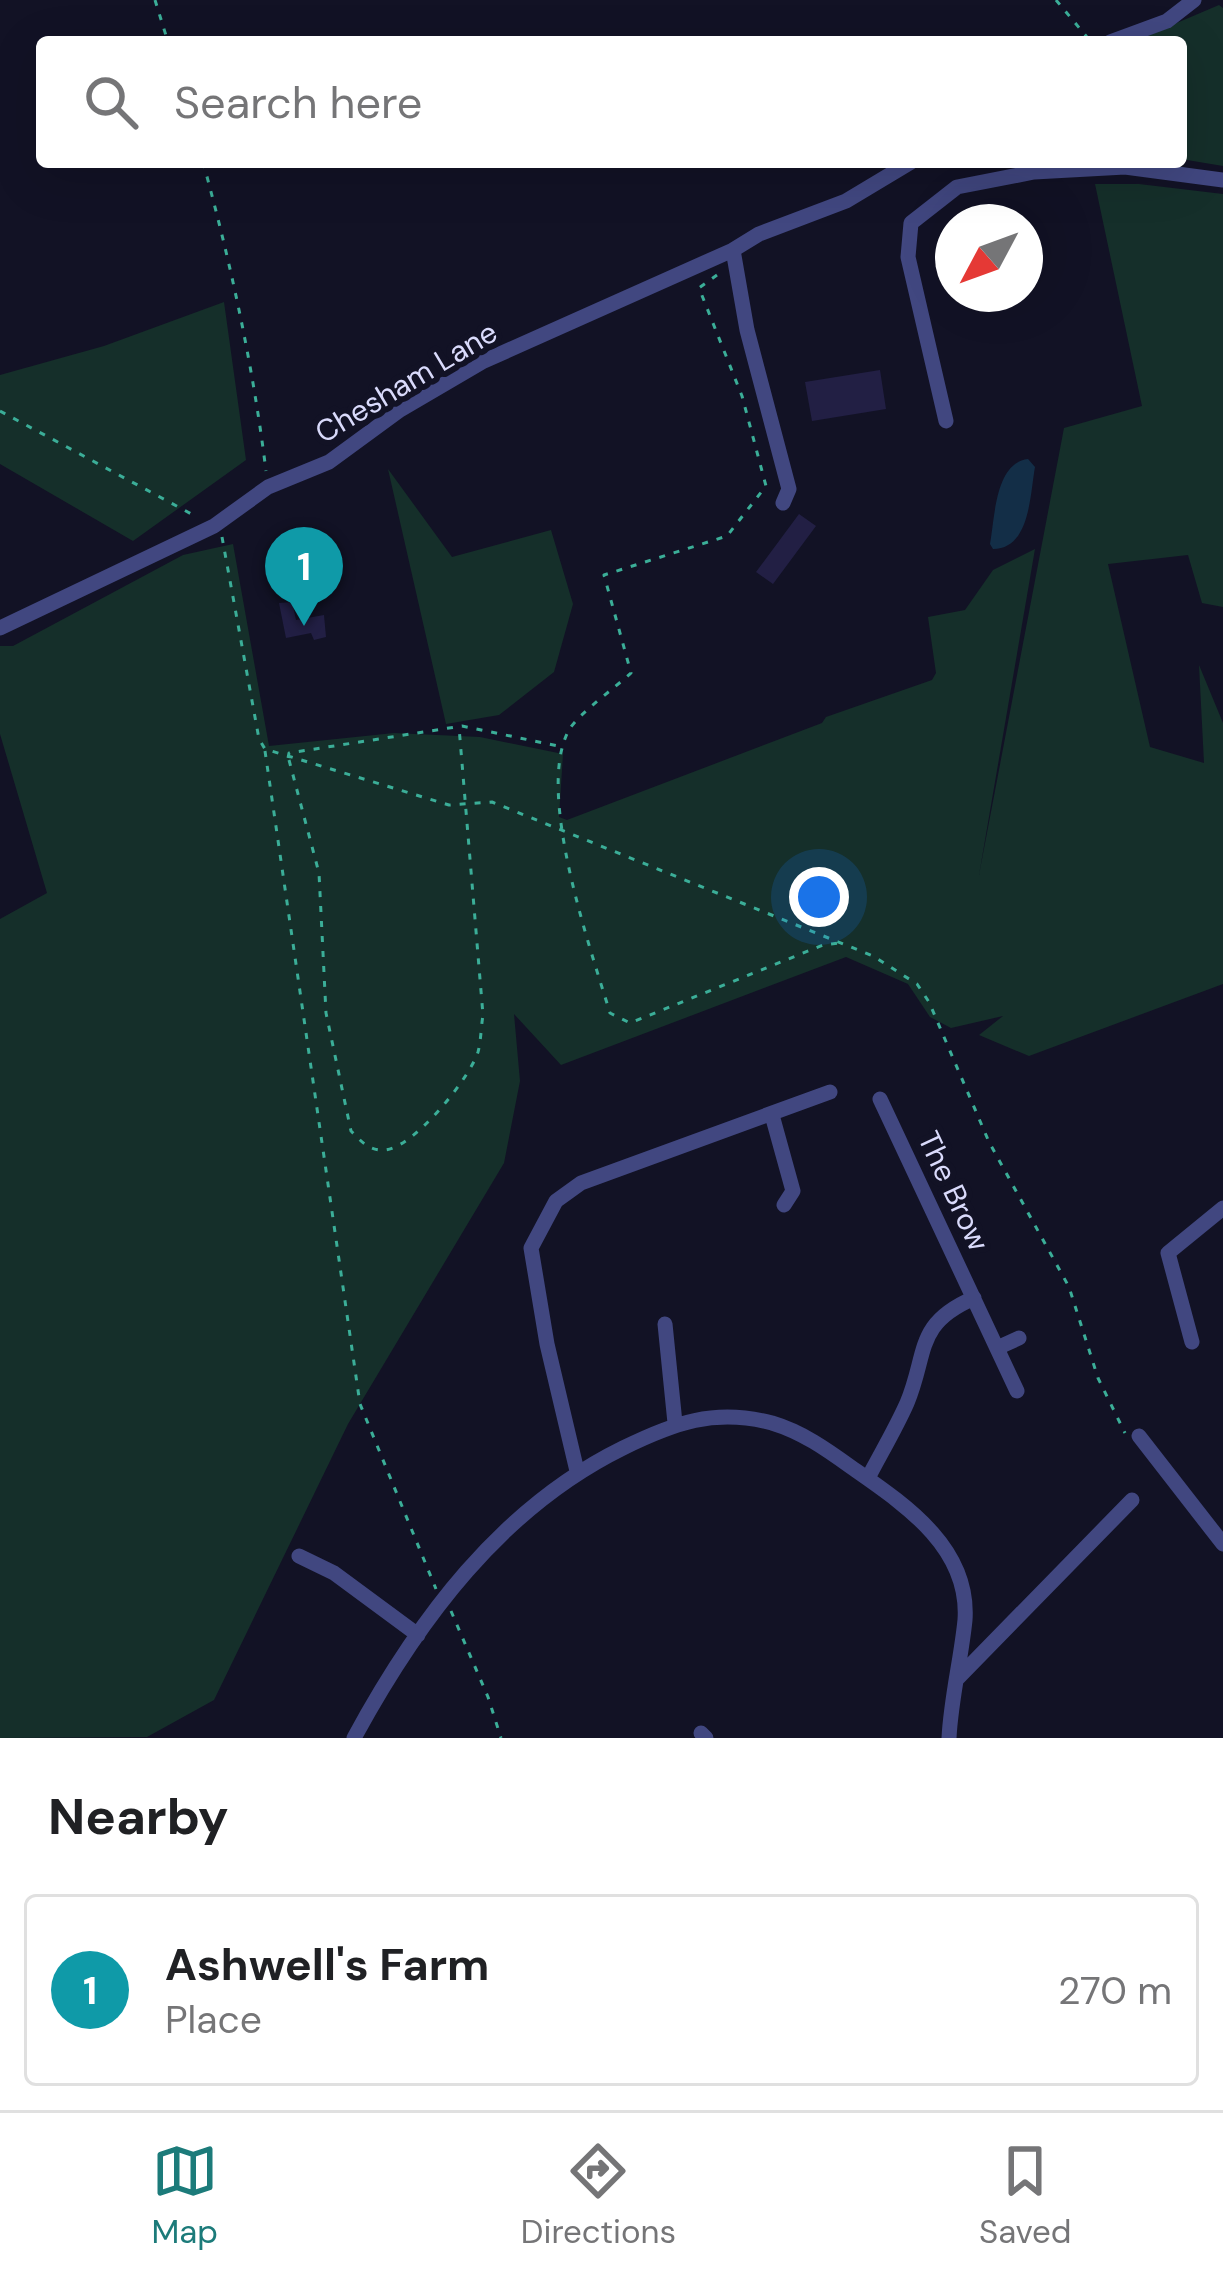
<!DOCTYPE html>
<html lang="en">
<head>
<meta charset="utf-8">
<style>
	:root { --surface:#fff; --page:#f6f6f6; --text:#202124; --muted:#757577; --line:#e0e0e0; --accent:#1c7b7a }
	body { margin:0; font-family:"DM Sans",sans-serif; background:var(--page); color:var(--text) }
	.compass { position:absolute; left:935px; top:204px; width:108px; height:108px; border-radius:50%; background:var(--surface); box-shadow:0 12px 48px #0002; rotate:229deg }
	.you { position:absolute; left:819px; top:897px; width:42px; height:42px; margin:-30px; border:9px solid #fff; border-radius:50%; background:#1a73e8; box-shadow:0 0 0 18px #1a73e833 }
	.badge { display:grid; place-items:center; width:78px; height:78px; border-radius:50%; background:var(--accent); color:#fff; font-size:39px; font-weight:700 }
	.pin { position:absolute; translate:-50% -99px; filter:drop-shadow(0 3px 6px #0008) }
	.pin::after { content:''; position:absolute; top:63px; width:42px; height:36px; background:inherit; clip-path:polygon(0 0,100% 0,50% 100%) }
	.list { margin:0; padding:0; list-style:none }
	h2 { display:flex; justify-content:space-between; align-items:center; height:156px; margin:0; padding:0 48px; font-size:51px }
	h2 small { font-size:39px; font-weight:400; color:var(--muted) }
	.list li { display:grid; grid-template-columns:78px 1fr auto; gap:36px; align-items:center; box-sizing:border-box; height:192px; margin:0 24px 24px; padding:0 24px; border:3px solid var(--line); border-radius:12px }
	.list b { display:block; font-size:45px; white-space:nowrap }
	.list p { margin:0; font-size:39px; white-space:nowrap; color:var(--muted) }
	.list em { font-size:39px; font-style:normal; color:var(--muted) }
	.icon { flex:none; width:66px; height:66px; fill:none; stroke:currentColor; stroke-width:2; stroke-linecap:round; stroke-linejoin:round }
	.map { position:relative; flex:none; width:1223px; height:1738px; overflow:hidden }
	.search { position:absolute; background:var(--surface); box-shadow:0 12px 48px #0002; left:36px; right:36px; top:36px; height:132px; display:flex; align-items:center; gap:30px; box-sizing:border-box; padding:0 42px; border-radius:12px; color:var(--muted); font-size:45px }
	.sheet { height:372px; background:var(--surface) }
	nav { display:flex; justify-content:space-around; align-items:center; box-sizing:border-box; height:168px; border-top:3px solid var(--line); background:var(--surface); font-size:33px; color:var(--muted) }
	nav a { display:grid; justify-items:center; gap:6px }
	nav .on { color:var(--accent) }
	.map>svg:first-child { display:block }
</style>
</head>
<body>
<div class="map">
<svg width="1223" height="1738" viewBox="0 0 1223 1738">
	<rect width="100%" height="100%" fill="#121225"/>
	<!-- green -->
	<path fill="#152f2a" d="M1219,5L1223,8V166L1181,159V42H1132Z
		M1095,184H1139L1223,194V607L1202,603L1188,555L1108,564L1150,747L1204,763L1199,665L1223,723V984L1029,1056L979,1035L1003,1016L951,1028L930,1017L908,984L846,957L561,1065L514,1014L520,1081L504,1163L348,1424L214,1700L147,1737L0,1738V919L47,893L0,734V646H13L183,555L233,544L269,746L394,733L480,737L563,754L559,817L567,820L822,723L826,717L932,680L936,673L928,617L965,610L993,570L1035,549L979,875L1064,428L1142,406Z
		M224,302L246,460L133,541L0,464V375L104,346Z
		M388,469L452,557L551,530L573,604L554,672L499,715L446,724Z"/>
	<!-- water -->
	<path fill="#132e47" d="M1028,459L1035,467C1030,495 1030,549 993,549L990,544C995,517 995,463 1028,459Z"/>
	<!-- building -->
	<path fill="#221f44" d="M880,370L886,409L812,421L805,382Z
		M799,514L816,526L773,584L756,572Z
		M292,602L296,620L324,615L326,637L314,640L311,633L286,638L279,603Z"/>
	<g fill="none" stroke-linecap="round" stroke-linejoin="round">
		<!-- path -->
		<path stroke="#3bae98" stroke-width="3" stroke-dasharray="6 9" stroke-linecap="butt" d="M155,0L168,42
			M1056,0L1091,42
			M203,162C231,264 253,366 266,471
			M717,275L699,288L742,396L766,486L727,536L604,575L631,673C615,688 579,713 569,730C535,791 590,947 610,1013L630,1023L823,945L839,943
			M0,411L197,517
			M222,537L259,739L265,749L449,805L492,802L873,956L917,984L929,1002L989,1142L1069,1287L1098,1378L1125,1433
			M265,751L360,1404L436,1589
			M288,758L289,753L462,726L563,747
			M289,760L319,873L326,1013L351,1131C360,1140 368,1150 382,1150C411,1152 470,1078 478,1052C481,1041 481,1027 483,1015L459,727
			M451,1611L488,1697L501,1738"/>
		<!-- minor -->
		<path stroke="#414780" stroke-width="15" d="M1110,42L1167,21L1194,0
			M733,250L747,330L789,489L783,503
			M946,421L908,257L911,223L957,187L1034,172L1125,167L1223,180
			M0,628L214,526L268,487L329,462L400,410L482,362L733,250L759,234L846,201L911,162
			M880,1099L1017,1391
			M772,1115L793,1191L784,1205
			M665,1324L675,1423
			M1192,1342L1168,1253L1223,1208
			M997,1348L1019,1338
			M1139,1436L1223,1544
			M577,1471L547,1344L531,1248L556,1201L581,1183L830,1092
			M868,1478C881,1453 896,1428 907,1403C928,1353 914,1324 974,1298
			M299,1556L334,1573L418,1635
			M956,1680L1132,1500
			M701,1733L706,1738
			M354,1738C418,1620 501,1508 623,1448C674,1423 714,1408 772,1423C802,1432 826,1449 851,1467C904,1504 970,1547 965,1620C961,1660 951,1698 949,1738"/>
	</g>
	<g text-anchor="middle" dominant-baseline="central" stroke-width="12" stroke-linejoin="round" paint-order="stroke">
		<!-- street labels -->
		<g font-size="30" fill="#d9dafb" stroke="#121225">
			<text transform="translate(406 382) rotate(-31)">Chesham Lane</text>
			<text transform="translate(954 1191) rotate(65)">The Brow</text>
		</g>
	</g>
</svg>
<svg class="compass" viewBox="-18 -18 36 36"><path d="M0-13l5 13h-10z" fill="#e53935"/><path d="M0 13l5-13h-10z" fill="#757577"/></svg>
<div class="you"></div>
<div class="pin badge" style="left:304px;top:626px;background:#0f9aa8">1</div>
<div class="search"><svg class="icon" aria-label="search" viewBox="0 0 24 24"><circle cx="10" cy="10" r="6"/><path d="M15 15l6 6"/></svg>Search here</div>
</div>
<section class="sheet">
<h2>Nearby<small></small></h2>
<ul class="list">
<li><span class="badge" style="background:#0f9aa8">1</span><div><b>Ashwell's Farm</b><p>Place</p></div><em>270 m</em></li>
</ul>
</section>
<nav>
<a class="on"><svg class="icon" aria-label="map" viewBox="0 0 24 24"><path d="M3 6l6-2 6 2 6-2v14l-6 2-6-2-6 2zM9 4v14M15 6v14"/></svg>Map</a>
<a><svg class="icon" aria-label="directions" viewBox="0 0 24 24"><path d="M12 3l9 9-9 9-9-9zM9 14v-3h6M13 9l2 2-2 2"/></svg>Directions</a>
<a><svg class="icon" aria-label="saved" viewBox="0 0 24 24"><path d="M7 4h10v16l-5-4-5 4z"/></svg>Saved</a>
</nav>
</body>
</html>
